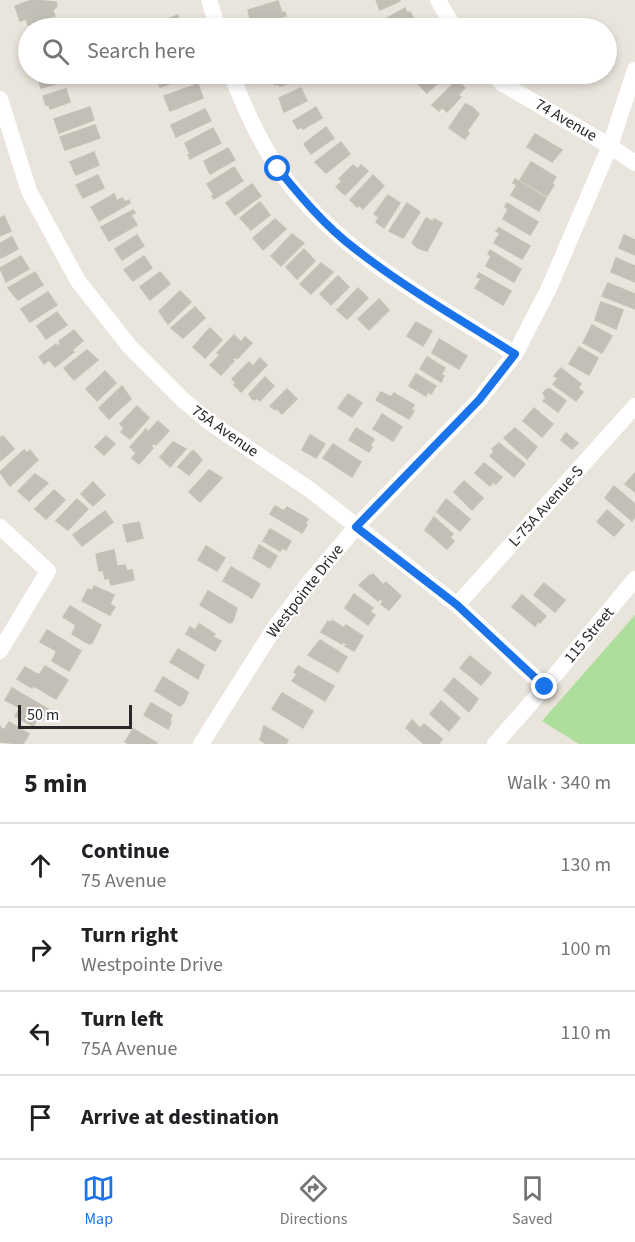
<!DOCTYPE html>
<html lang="en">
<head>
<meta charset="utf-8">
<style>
	:root { --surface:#fff; --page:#f6f6f6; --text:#202124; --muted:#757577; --line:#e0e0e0; --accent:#1a73e8 }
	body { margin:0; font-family:"Source Sans 3",sans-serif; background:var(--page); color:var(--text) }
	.scale { position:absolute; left:18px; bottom:15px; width:114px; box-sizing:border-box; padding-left:6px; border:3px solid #292929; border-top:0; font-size:16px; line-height:21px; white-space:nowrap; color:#292929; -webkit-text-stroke:4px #fff; paint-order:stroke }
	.stop { position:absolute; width:18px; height:18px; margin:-14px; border:4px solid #1a73e8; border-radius:50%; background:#fff }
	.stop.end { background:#1a73e8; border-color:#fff; box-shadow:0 2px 6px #0008 }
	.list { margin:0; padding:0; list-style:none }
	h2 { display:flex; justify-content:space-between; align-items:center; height:78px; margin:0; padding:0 24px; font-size:26px }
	h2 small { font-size:20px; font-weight:400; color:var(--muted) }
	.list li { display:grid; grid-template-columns:39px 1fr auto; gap:18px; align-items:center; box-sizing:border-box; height:84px; padding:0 24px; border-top:2px solid var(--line) }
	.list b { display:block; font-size:22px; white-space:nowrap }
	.list p { margin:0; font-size:20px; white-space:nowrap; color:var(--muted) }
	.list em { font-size:20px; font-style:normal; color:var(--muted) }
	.icon { flex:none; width:33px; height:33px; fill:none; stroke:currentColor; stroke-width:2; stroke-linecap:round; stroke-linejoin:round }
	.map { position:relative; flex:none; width:635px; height:744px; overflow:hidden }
	.search { position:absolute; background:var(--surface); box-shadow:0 3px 9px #0003; left:18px; right:18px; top:18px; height:66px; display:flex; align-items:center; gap:15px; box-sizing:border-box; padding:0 21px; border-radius:33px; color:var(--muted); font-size:22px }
	.sheet { height:414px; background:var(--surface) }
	nav { display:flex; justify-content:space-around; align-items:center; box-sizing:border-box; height:84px; border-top:2px solid var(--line); background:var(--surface); font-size:16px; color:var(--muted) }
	nav a { display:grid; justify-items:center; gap:3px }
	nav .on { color:var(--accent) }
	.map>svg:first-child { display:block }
</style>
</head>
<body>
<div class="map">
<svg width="635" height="744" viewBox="0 0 635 744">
	<rect width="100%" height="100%" fill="#eae5dc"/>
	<!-- green -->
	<path fill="#aede9b" d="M635,615V744H579L542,721Z"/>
	<!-- building -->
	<path fill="#c3bfb7" stroke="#c6c1b6" stroke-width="1.5" d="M32,0L56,2L57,6L53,10L55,16L28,25L26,19L20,21L15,6Z
		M376,0H400V1L380,10Z
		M278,1L282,13L285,12L286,16L252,26L248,10Z
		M405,8L407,13L410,12L415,21L401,28H381L378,23Z
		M178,15L181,27L142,28L141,25L162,19L165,20Z
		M37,74H60L63,82L41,88Z
		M156,74H195L196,75L160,87Z
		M278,74H299L301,79L280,86L279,84L275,85L271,79V76Z
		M430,74H445L442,76L443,78L427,93L418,84Z
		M457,80L465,88L458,95L461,97L447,112L442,107L439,111L432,105Z
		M198,84L203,98L170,111L164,96Z
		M301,88L307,101L284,112L279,98Z
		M66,89L70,102L50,109L49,104L46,105L43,96Z
		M465,104L472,107L479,114L467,131L469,133L465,139L449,128Z
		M90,107L94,120L59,133L54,119Z
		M316,107L322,118L303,129L301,127L298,129L293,121Z
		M205,109L211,121L176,137L171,125Z
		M95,125L100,138L65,150L60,137Z
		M326,127L334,138L311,154L304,144Z
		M213,128L221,143L190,159L188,155L190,154L185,143Z
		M535,134L562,150L552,162L527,147Z
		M341,142L350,154L326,173L315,162Z
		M228,148L235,160L210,174L204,161Z
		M94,152L99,165L76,175L70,162Z
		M531,162L556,177L552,183L554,185L547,196L520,180Z
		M353,165L358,169L361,165L368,171L345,195L336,187L342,181L339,179Z
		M234,167L243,181L214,199L212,196L214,195L207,184Z
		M98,175L104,188L83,198L76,185Z
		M373,175L384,186L363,209L359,205L357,207L350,200Z
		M515,179L546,198L539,211L511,195L517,185L513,183Z
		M252,184L261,196L235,215L226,203Z
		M114,194L117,201L122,198L125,202L129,200L130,203L99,221L91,207Z
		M388,195L400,203L384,228L376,222L379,217L374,214Z
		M260,202L270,215L251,230L240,218Z
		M407,203L420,212L403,238L389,231Z
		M507,203L538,222L530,235L503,219L508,209L505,207Z
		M133,210L135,213L131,215L137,225L109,241L101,227Z
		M4,216L11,231L0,236V218Z
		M426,218L433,222L434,219L442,223L427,251L418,248L412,243Z
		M275,219L286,229L263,250L253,238Z
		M499,228L530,246L522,259L494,243L500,233L496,231Z
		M292,234L304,243L281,266L271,256Z
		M137,235L144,246L122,260L115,249Z
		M624,235L635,240V255L619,248Z
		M12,237L18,249L1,258L0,243Z
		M304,249L315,261L297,279L286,267Z
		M490,250L521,269L514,282L486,266L491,256L488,254Z
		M21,256L29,269L6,282L0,268Z
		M144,256L152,268L133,281L124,270Z
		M616,258L635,266V282L611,272Z
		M321,263L333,272L311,294L300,284Z
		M35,272L43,285L18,300L8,288Z
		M160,272L170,284L150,300L140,287Z
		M479,273L511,291L503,305L475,288L481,279L477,277Z
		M338,276L349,287L331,305L320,294Z
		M608,283L635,294V309L602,296Z
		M358,288L368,298L347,319L337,310Z
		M180,291L191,302L168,324L159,311Z
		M48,292L57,305L30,322L21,309Z
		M379,299L389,310L369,330L358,319Z
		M601,302L623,310L616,329L595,320Z
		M195,307L205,318L183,338L171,328Z
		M57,312L67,325L46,339L37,326Z
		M416,322L432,331L423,346L407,336Z
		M592,325L612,336L602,353L583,343Z
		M210,328L222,340L205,358L193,347Z
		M74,330L83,341L72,350L74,352L55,367L49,360L44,364L39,357L56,344L58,346L60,344L59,341Z
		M234,335L241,342L245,337L252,343L237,359L235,357L232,360L234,361L221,375L210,365L220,355L217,353Z
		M439,339L467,356L459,369L432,353Z
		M579,347L598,358L589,375L569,364Z
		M87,350L98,360L74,380L64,368Z
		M427,357L445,368L441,375L444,376L441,382L420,369Z
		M260,358L267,365L241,392L234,385L236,383L232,379L249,362L253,366Z
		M561,368L581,384L578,388L583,392L576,401L553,384L558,378L554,376Z
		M105,371L116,383L97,401L86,389Z
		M416,374L436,386L431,394L428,392L426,396L409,386Z
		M265,377L274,386L260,401L257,398L255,400L252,399L249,394Z
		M122,386L131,399L109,419L99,408Z
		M287,389L297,399L282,414L276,408L275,410L270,406Z
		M547,389H550L566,401L558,412L543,401L546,398L543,393Z
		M381,392L391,397L394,393L414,405L411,410L414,411L409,419L376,400Z
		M348,394L362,403L352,417L338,408Z
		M137,406L149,418L130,439L121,432L124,428L120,424Z
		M534,408L553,424L542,437L523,421Z
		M382,414L402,427L393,441L373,429Z
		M158,421L169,431L156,445L154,443L151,446L153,448L139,464L132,458L136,453L130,447L146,429L148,432Z
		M356,428L374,439L370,446L372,447L369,452L349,440Z
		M515,428L537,447L527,459L504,438Z
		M566,433L578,443L572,449L561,440Z
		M310,435L325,444L316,458L302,450Z
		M3,436L14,449L0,461V438Z
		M106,436L115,444L104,455L95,447Z
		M173,442L186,449L170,467L160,457Z
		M499,443L525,464L514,477L490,456L494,452L492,449Z
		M333,444L361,462L352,477L323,458Z
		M24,450L27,453L30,450L38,460L10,486L0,472Z
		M192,451H194L202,460L189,475L178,467Z
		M484,463L502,477L496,484L493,482L490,486L475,473Z
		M209,470L222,478L200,502L189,492Z
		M635,473V492L625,484Z
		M35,474L48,483L29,501L18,491Z
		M464,481L483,498L472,510L454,492Z
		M93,482L105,495L93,506L81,494Z
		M614,486L635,504V517L632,521L605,498Z
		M54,490L65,500L46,519L35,509Z
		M77,499L88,509L68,530L56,521Z
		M446,499L470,519L460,531L437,512Z
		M275,506L284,511L287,507L308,519L305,524L307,525L302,533L270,514Z
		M607,510L624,525L614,536L597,522Z
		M105,511L113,522L82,546L73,535Z
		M434,517L453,534L450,537L454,541L447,549L425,530Z
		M139,522L143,538L127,542L123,525Z
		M270,529L291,541L286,550L283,548L280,551L263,541Z
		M259,545L277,556L270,568L253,558Z
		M206,546L225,558L217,571L198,560Z
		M114,550L117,566L125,565L127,571L132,570L134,580L111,585L109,578L105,579L103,570L99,571L96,554Z
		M231,567L260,584L252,598L223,581Z
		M373,574L383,585L386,582L401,596L389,610L381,604L383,601L380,599L378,601L359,585L370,575L372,576Z
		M544,583L565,600L555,612L534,595Z
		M94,586L114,595L110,604L115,607L110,615L82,601L88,589L92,591Z
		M208,591L237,608L233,621L230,623L200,605Z
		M354,594L373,608L370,612L375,615L368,625L345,608Z
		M522,595L546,616L540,623L538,621L535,626L512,607Z
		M70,606L101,625L92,643L89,644L72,634L76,625L63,617Z
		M332,620L344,628L346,625L363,636L354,651L345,646L347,644L343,642L342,644L321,632L328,621L330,623Z
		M199,624L215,634L213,637L221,641L215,651L186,634L190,627L195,630Z
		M47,630L81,651L69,671L52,661L56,653L55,650L40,642Z
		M320,640L347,657L338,672L308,655Z
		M178,649L204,665L198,679L170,662Z
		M470,656L491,673L481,685L460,668Z
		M45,666L68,680L56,699L34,686L32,688L17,679L25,667L37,674H40Z
		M298,666L334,686L325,701L292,681L297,674L294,672Z
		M163,677L188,692L185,701L180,706L155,691Z
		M454,678L478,699L469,712L444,690Z
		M12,688L48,709L42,720L38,718L33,726L15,716L20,708L5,700Z
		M282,693L313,711L303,728L272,709Z
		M441,701L460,718L449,731L430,714Z
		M151,703L172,715L170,719L171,723L168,729L144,715Z
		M412,720L420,728L424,724L442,739L439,744H424L406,728Z
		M9,722L29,734L23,744L0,742V726L2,729H5Z
		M264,726L288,740L286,744H266L260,740Z
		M133,729L157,743L156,744H129L125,742Z"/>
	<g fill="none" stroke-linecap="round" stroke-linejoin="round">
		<!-- minor -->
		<path stroke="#fff" stroke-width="16" d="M209,0L218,28
			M438,0L454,28
			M231,74C244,106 258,139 278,168C330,247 436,305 515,354
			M493,74L503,84L610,146L635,163
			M0,99L29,191L78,281L130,347L183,400L212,424L309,489L457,605L545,687
			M0,527L48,571L0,651
			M457,605L635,406
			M201,744L275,627L307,585L356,527L479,400L515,354L549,288L610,146L635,70
			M495,744L545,687L635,579"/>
	</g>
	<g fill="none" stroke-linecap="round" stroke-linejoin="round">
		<!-- route -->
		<path stroke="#1a73e8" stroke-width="8" d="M278,169C301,197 325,226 354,248C405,288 461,320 515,354L479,400L356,527L457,605L545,687"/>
	</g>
	<g text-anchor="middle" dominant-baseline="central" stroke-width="4.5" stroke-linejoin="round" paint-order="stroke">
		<!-- street labels -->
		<g font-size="16" fill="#292929" stroke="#fff">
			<text transform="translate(566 120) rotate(30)">74 Avenue</text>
			<text transform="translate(225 431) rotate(35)">75A Avenue</text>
			<text transform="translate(546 506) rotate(-48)">L-75A Avenue-S</text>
			<text transform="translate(305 591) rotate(-52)">Westpointe Drive</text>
			<text transform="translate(589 635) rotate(-50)">115 Street</text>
		</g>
	</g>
</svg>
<div class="scale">50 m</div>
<div class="stop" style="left:278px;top:169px"></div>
<div class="stop end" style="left:545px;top:687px"></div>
<div class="search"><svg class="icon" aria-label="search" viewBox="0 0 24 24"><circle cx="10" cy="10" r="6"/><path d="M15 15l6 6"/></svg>Search here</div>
</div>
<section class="sheet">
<h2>5 min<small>Walk · 340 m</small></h2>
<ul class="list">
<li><svg class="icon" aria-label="ahead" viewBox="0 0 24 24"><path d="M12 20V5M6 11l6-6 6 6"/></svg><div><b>Continue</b><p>75 Avenue</p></div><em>130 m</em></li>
<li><svg class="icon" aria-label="right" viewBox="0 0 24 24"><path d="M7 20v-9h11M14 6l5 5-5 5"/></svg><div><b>Turn right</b><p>Westpointe Drive</p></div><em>100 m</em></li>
<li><svg class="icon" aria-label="left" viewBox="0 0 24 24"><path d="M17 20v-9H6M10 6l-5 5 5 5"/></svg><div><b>Turn left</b><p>75A Avenue</p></div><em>110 m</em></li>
<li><svg class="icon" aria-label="arrive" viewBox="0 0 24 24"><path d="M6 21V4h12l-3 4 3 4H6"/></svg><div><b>Arrive at destination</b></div></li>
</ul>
</section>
<nav>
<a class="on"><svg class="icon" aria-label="map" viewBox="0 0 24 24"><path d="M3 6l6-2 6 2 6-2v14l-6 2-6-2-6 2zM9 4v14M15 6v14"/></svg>Map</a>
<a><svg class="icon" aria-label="directions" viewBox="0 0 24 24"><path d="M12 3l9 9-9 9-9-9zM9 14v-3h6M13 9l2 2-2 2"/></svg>Directions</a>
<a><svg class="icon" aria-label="saved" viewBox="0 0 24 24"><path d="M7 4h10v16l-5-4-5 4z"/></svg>Saved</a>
</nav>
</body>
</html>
